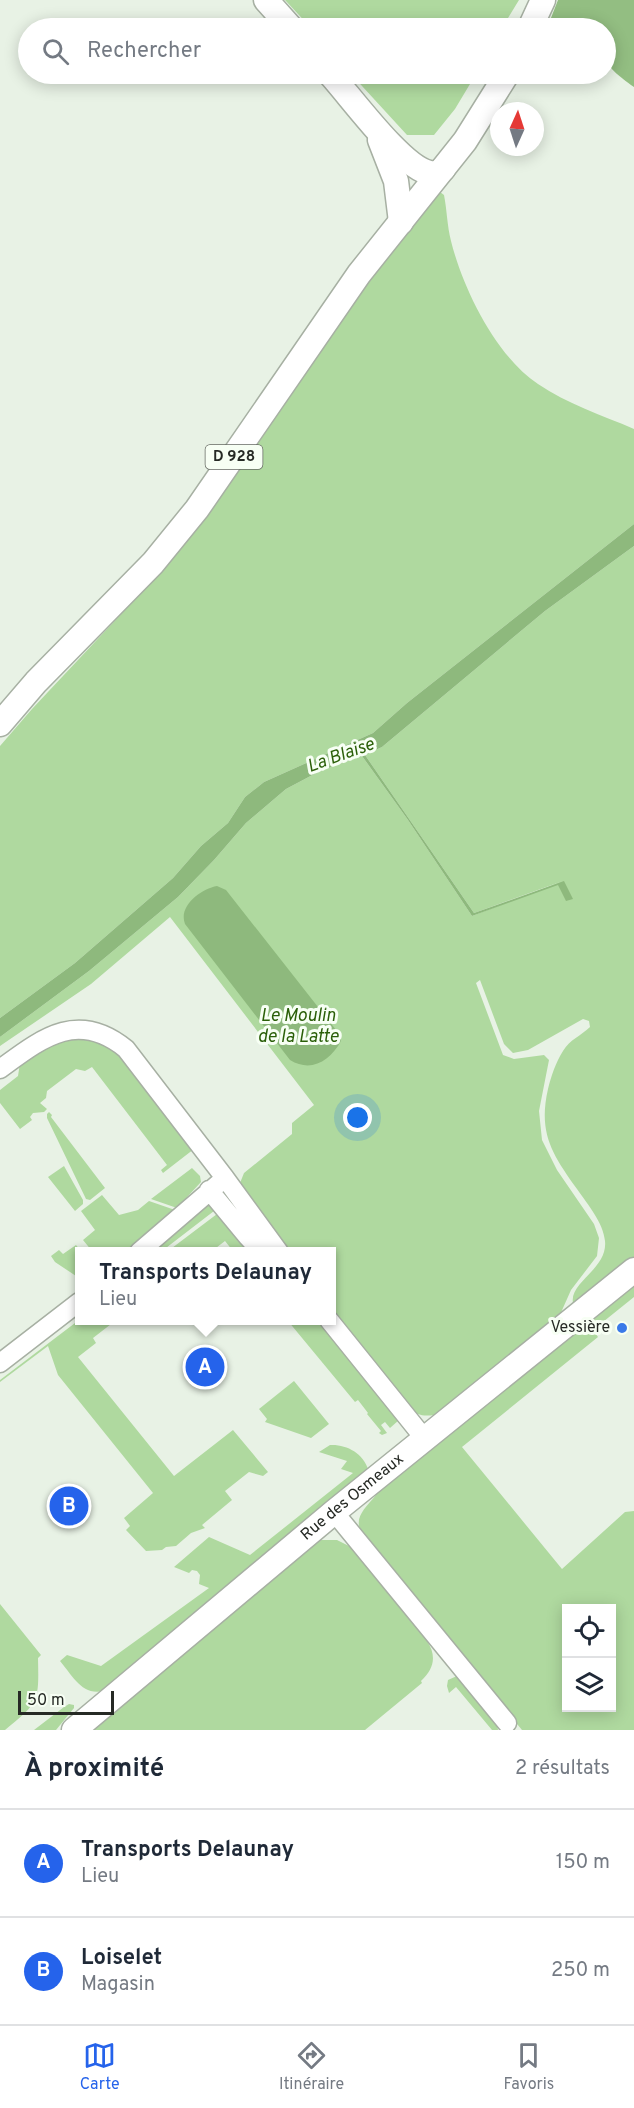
<!DOCTYPE html>
<html lang="fr">
<head>
<meta charset="utf-8">
<style>
	:root { --surface:#fff; --page:#f2f2f3; --text:#1f2937; --muted:#747a83; --line:#e0e1e3; --accent:#2563eb }
	body { margin:0; font-family:Overpass,sans-serif; background:var(--page); color:var(--text) }
	.controls { position:absolute; right:18px; bottom:18px; display:grid; overflow:hidden; border-radius:0px; box-shadow:0 3px 15px #0003 }
	.controls button { width:54px; height:54px; display:grid; place-items:center; padding:0; border:0; border-bottom:2px solid var(--line); background:var(--surface); color:var(--text); font:30px sans-serif }
	.compass { position:absolute; left:490px; top:102px; width:54px; height:54px; border-radius:50%; background:var(--surface); box-shadow:0 3px 15px #0003; rotate:3deg }
	.scale { position:absolute; left:18px; bottom:15px; width:96px; box-sizing:border-box; padding-left:6px; border:3px solid #262a25; border-top:0; font-size:16px; line-height:21px; white-space:nowrap; color:#262a25; -webkit-text-stroke:4px #f7fff4; paint-order:stroke }
	.you { position:absolute; left:358px; top:1118px; width:21px; height:21px; margin:-15px; border:4px solid #fff; border-radius:50%; background:#1a73e8; box-shadow:0 0 0 9px #1a73e833 }
	.badge { display:grid; place-items:center; width:39px; height:39px; border-radius:50%; background:var(--accent); color:#fff; font-size:20px; font-weight:700 }
	.pin { position:absolute; translate:-50% -50%; border:3px solid #fff; box-shadow:0 2px 6px #0006 }
	.popup { position:absolute; left:75px; top:1247px; width:261px; height:78px; box-sizing:border-box; display:grid; place-content:center; border-radius:0px; background:var(--surface); filter:drop-shadow(0 2px 4px #0005); font-size:20px; white-space:nowrap; color:var(--muted) }
	.popup b { font-size:22px; color:var(--text) }
	.popup::after { content:''; position:absolute; left:50%; top:100%; margin-left:-12px; border:12px solid transparent; border-top-color:var(--surface) }
	.list { margin:0; padding:0; list-style:none }
	h2 { display:flex; justify-content:space-between; align-items:center; height:78px; margin:0; padding:0 24px; font-size:26px }
	h2 small { font-size:20px; font-weight:400; color:var(--muted) }
	.list li { display:grid; grid-template-columns:39px 1fr auto; gap:18px; align-items:center; box-sizing:border-box; height:108px; padding:0 24px; border-top:2px solid var(--line) }
	.list b { display:block; font-size:22px; white-space:nowrap }
	.list p { margin:0; font-size:20px; white-space:nowrap; color:var(--muted) }
	.list em { font-size:20px; font-style:normal; color:var(--muted) }
	.icon { flex:none; width:33px; height:33px; fill:none; stroke:currentColor; stroke-width:2; stroke-linecap:round; stroke-linejoin:round }
	.map { position:relative; flex:none; width:634px; height:1730px; overflow:hidden }
	.search { position:absolute; background:var(--surface); box-shadow:0 3px 15px #0003; left:18px; right:18px; top:18px; height:66px; display:flex; align-items:center; gap:15px; box-sizing:border-box; padding:0 21px; border-radius:33px; color:var(--muted); font-size:22px }
	.sheet { height:294px; background:var(--surface) }
	nav { display:flex; justify-content:space-around; align-items:center; box-sizing:border-box; height:84px; border-top:2px solid var(--line); background:var(--surface); font-size:16px; color:var(--muted) }
	nav a { display:grid; justify-items:center; gap:3px }
	nav .on { color:var(--accent) }
	.map>svg:first-child { display:block }
</style>
</head>
<body>
<div class="map">
<svg width="634" height="1730" viewBox="0 0 634 1730">
	<rect width="100%" height="100%" fill="#e8f2e5"/>
	<!-- green -->
	<path fill="#afd99f" fill-rule="evenodd" d="M285,0H519L502,28H311Z
		M351,74H476L455,109L434,135H407Z
		M440,192L444,195C447,210 447,225 451,241C463,289 496,356 538,384C567,404 602,415 634,429V524L407,703L373,733L264,782L245,797L228,823L201,846L173,878L75,963L0,1018V746L32,709L169,563L210,513L344,313L387,256Z
		M634,546V1262L574,1304L573,1303C569,1282 608,1269 605,1241C603,1222 588,1205 577,1189C552,1154 538,1133 548,1089C551,1076 556,1062 563,1051C570,1039 581,1036 590,1027L589,1021L583,1019L528,1050L513,1053L504,1044L480,980L476,983L503,1055L514,1059L544,1055L549,1060L539,1111L542,1140L557,1170L594,1224L599,1238L597,1256L571,1290L559,1317L441,1413C429,1417 418,1417 408,1408L331,1309V1252L286,1251L241,1190L240,1183L244,1173L292,1134V1123L314,1105L170,917L91,984L0,1046V1037L89,971L178,897L214,860L246,823L286,789L320,771L362,756L408,820L472,916L563,881L474,913L365,755L382,747L545,611Z
		M81,1038L105,1045L119,1054L194,1149L163,1173L161,1170L167,1165L92,1067L85,1071L76,1069L47,1091L46,1098L40,1103L47,1109L44,1112L33,1113L30,1117L32,1120L20,1129L0,1103V1090L18,1076L20,1063L61,1039Z
		M49,1112L52,1115L51,1117L105,1188L90,1200L86,1199L47,1118V1114Z
		M64,1166L83,1200V1204L75,1211L48,1177Z
		M192,1168L200,1176L201,1182L177,1208L151,1199Z
		M102,1195L119,1215L138,1210L149,1201L175,1210L129,1252L92,1251L83,1240L95,1230L81,1211Z
		M208,1204L213,1205L252,1251H233L225,1241L212,1251H168L217,1214L214,1211L162,1251L150,1252Z
		M76,1245L81,1251L79,1252V1278L55,1262L51,1256L59,1250L63,1254Z
		M634,1278V1297L593,1330L598,1337L462,1447L562,1569L625,1512L634,1511V1730H522L365,1539C351,1519 363,1511 376,1495V1491ZM566,1608H612V1708H566Z
		M79,1320L115,1321L93,1338L96,1343L78,1357L174,1476L233,1430L268,1472L263,1476L249,1472L225,1491L232,1500L202,1525L205,1528L191,1533L176,1546L166,1547L162,1550L146,1551L126,1530L130,1526L124,1518L153,1493L58,1375L48,1346L0,1382V1380Z
		M288,1321H319L399,1420L390,1428L385,1422L381,1425L387,1433L382,1435L379,1433L381,1431L367,1414L368,1413L358,1400L355,1402Z
		M294,1381L329,1424L311,1438L265,1422L267,1419L259,1409Z
		M330,1445C346,1444 363,1453 368,1469L103,1691C82,1696 72,1675 60,1661L67,1655L101,1666L209,1588L199,1584L200,1575L197,1571L192,1570L189,1573L174,1567L209,1537L250,1555L353,1473L341,1469L347,1461L319,1452Z
		M321,1540H337L351,1547L427,1641C437,1656 434,1669 421,1681L422,1683L365,1730H80L310,1544Z
		M0,1604L41,1655L38,1658C39,1702 39,1702 5,1730H0Z
		M457,1676L497,1724L498,1730H492L456,1687L449,1693L447,1686L448,1680Z
		M69,1704L74,1705V1708L56,1730H34L64,1707Z"/>
	<!-- forest -->
	<path fill="#93be82" d="M558,0H634V87C603,64 606,66 606,28H575L562,21L549,23Z"/>
	<!-- water -->
	<path fill="#8eb97d" d="M634,524V546L545,611L382,747L365,755L474,913L564,881L573,899L566,901L558,885L472,916L408,820L362,756L320,771L286,789L246,823L214,860L178,897L89,971L0,1037V1018L75,963L173,878L201,846L228,823L245,797L264,782L373,733L407,703Z
		M217,886L226,890L340,1035L341,1041C330,1061 311,1073 290,1060L185,924C178,906 201,889 217,886Z"/>
	<g fill="none" stroke-linecap="round" stroke-linejoin="round">
		<defs>
			<path id="minor" d="M0,1069C41,1039 77,1009 126,1049L225,1178L139,1252
				M225,1178L279,1252
				M209,1190L247,1236L262,1252
				M329,1320L424,1438
				M0,1363L79,1302
				M334,1512L507,1723"/>
			<g id="major">
				<path d="M266,0L291,28"/>
				<path d="M530,28L543,0"/>
				<path d="M330,74C351,97 402,168 430,173C436,174 439,173 443,169"/>
				<path d="M380,140L396,181L401,222"/>
				<path d="M0,724L36,682L153,563L197,509L359,274L465,141L507,74"/>
				<path id="s1" d="M74,1730L334,1512L634,1270"/>
			</g>
		</defs>
		<!-- minor casing -->
		<use href="#minor" stroke="#a7b0a3" stroke-width="21"/>
		<!-- major casing -->
		<use href="#major" stroke="#a7b0a3" stroke-width="27"/>
		<!-- minor -->
		<use href="#minor" stroke="#fff" stroke-width="18"/>
		<!-- major -->
		<use href="#major" stroke="#fff" stroke-width="24"/>
	</g>
	<!-- markers -->
	<circle fill="#3a79e8" stroke="#f7fff4" stroke-width="2" cx="622" cy="1328" r="6"/>
	<g text-anchor="middle" dominant-baseline="central" stroke-width="6" stroke-linejoin="round" paint-order="stroke">
		<!-- shield labels -->
		<rect fill="#f7fff4" stroke="#656a63" stroke-width="1.5" x="205.5" y="445" width="57" height="24" rx="4.5"/>
		<g font-size="15" font-weight="bold" fill="#262a25">
			<text x="234" y="457">D 928</text>
		</g>
		<!-- poi labels -->
		<g font-size="16" fill="#262a25" stroke="#f7fff4" text-anchor="end">
			<text x="610" y="1328">Vessière</text>
		</g>
		<!-- street labels -->
		<g font-size="16" fill="#262a25" stroke="#f7fff4">
			<text stroke="none"><textPath href="#s1" startOffset="363">Rue des Osmeaux</textPath></text>
		</g>
		<!-- water labels -->
		<g font-size="18" font-style="italic" fill="#2a5f08" stroke="#f7fff4">
			<text transform="translate(341 756) rotate(-20)">La Blaise</text>
			<text x="298" y="1016">Le Moulin<tspan x="298" dy="21">de la Latte</tspan></text>
		</g>
	</g>
</svg>
<div class="controls">
<button><svg class="icon" aria-label="locate" viewBox="0 0 24 24"><circle cx="12" cy="12" r="6"/><path d="M12 2v4M12 18v4M2 12h4M18 12h4"/></svg></button>
<button><svg class="icon" aria-label="layers" viewBox="0 0 24 24"><path d="M12 4l9 5-9 5-9-5zM3 14l9 5 9-5"/></svg></button>
</div>
<svg class="compass" viewBox="-18 -18 36 36"><path d="M0-13l5 13h-10z" fill="#e53935"/><path d="M0 13l5-13h-10z" fill="#747a83"/></svg>
<div class="scale">50 m</div>
<div class="you"></div>
<div class="pin badge" style="left:205px;top:1367px">A</div>
<div class="popup"><b>Transports Delaunay</b>Lieu</div>
<div class="pin badge" style="left:69px;top:1506px">B</div>
<div class="search"><svg class="icon" aria-label="search" viewBox="0 0 24 24"><circle cx="10" cy="10" r="6"/><path d="M15 15l6 6"/></svg>Rechercher</div>
</div>
<section class="sheet">
<h2>À proximité<small>2 résultats</small></h2>
<ul class="list">
<li><span class="badge">A</span><div><b>Transports Delaunay</b><p>Lieu</p></div><em>150 m</em></li>
<li><span class="badge">B</span><div><b>Loiselet</b><p>Magasin</p></div><em>250 m</em></li>
</ul>
</section>
<nav>
<a class="on"><svg class="icon" aria-label="map" viewBox="0 0 24 24"><path d="M3 6l6-2 6 2 6-2v14l-6 2-6-2-6 2zM9 4v14M15 6v14"/></svg>Carte</a>
<a><svg class="icon" aria-label="directions" viewBox="0 0 24 24"><path d="M12 3l9 9-9 9-9-9zM9 14v-3h6M13 9l2 2-2 2"/></svg>Itinéraire</a>
<a><svg class="icon" aria-label="saved" viewBox="0 0 24 24"><path d="M7 4h10v16l-5-4-5 4z"/></svg>Favoris</a>
</nav>
</body>
</html>
